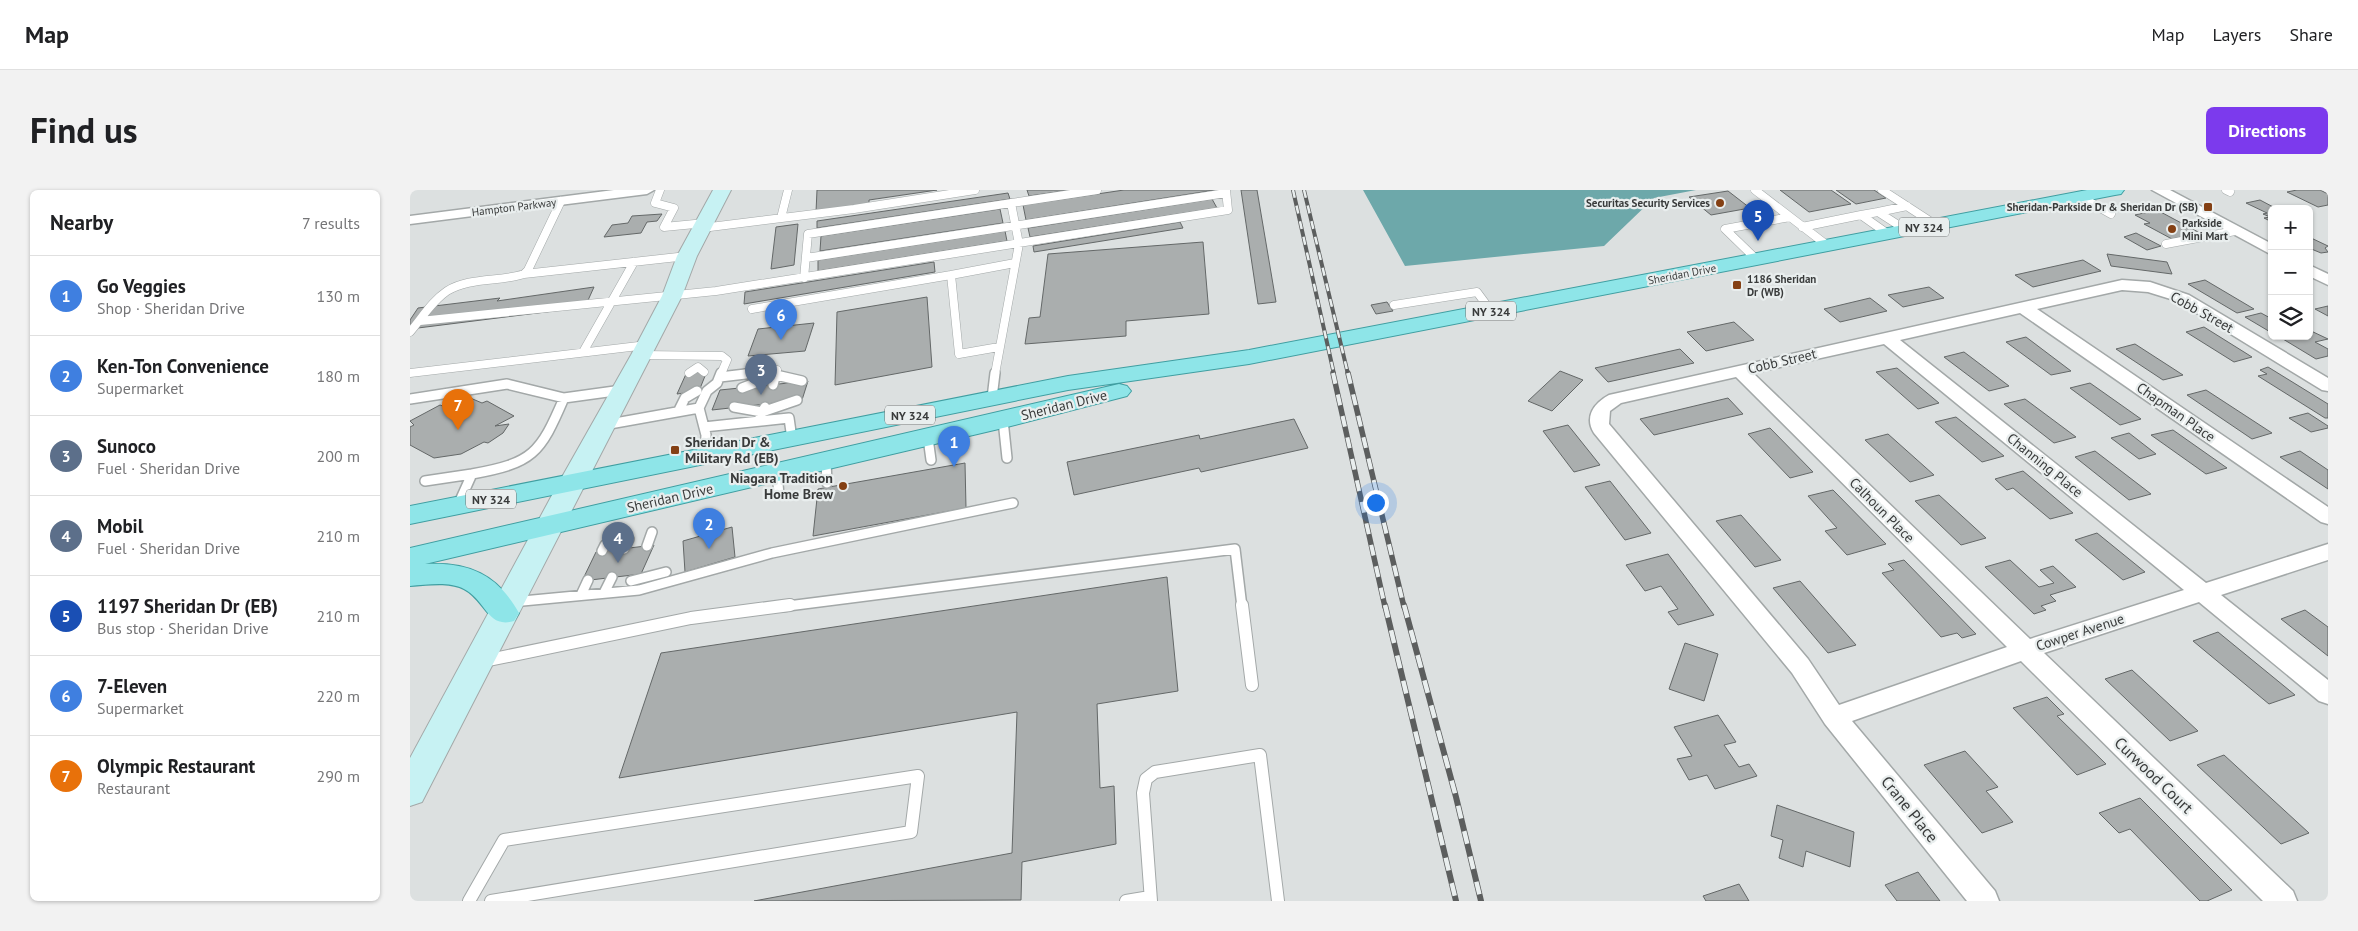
<!DOCTYPE html>
<html lang="en">
<head>
<meta charset="utf-8">
<style>
	:root { --surface:#fff; --page:#f2f2f2; --text:#202124; --muted:#757577; --line:#e0e0e0; --accent:#7c3aed }
	body { margin:0; font-family:"PT Sans",sans-serif; background:var(--page); color:var(--text) }
	.controls { position:absolute; right:15px; top:15px; display:grid; overflow:hidden; border-radius:8px; box-shadow:0 1px 4px #0004 }
	.controls button { width:45px; height:45px; display:grid; place-items:center; padding:0; border:0; border-bottom:1px solid var(--line); background:var(--surface); color:var(--text); font:25px sans-serif }
	.you { position:absolute; left:965px; top:312px; width:18px; height:18px; margin:-12px; border:4px solid #fff; border-radius:50%; background:#1a73e8; box-shadow:0 0 0 8px #1a73e833 }
	.badge { display:grid; place-items:center; width:32px; height:32px; border-radius:50%; background:var(--accent); color:#fff; font-size:16px; font-weight:700 }
	.pin { position:absolute; translate:-50% -41px; filter:drop-shadow(0 1px 2px #0008) }
	.pin::after { content:''; position:absolute; top:26px; width:18px; height:15px; background:inherit; clip-path:polygon(0 0,100% 0,50% 100%) }
	.list { margin:0; padding:0; list-style:none }
	h2 { display:flex; justify-content:space-between; align-items:center; height:65px; margin:0; padding:0 20px; font-size:21px }
	h2 small { font-size:16px; font-weight:400; color:var(--muted) }
	.list li { display:grid; grid-template-columns:32px 1fr auto; gap:15px; align-items:center; box-sizing:border-box; height:80px; padding:0 20px; border-top:1px solid var(--line) }
	.list b { display:block; font-size:19px; white-space:nowrap }
	.list p { margin:0; font-size:16px; white-space:nowrap; color:var(--muted) }
	.list em { font-size:16px; font-style:normal; color:var(--muted) }
	.icon { flex:none; width:28px; height:28px; fill:none; stroke:currentColor; stroke-width:2; stroke-linecap:round; stroke-linejoin:round }
	.map { position:relative; flex:none; width:1918px; height:711px; overflow:hidden; border-radius:8px }
	header { display:flex; align-items:center; gap:30px; box-sizing:border-box; height:70px; padding:0 25px; background:var(--surface); border-bottom:1px solid var(--line) }
	header strong { font-size:24px }
	nav { display:flex; gap:28px; margin-inline-start:auto; font-size:18px }
	.intro { display:flex; align-items:center; justify-content:space-between; box-sizing:border-box; height:120px; padding:0 30px }
	h1 { margin:0; font-size:35px }
	.button { padding:12px 22px; border-radius:8px; background:var(--accent); color:#fff; font-size:18px; font-weight:700 }
	main { display:flex; gap:30px; padding:0 30px }
	aside { flex:1; background:var(--surface); border-radius:8px; box-shadow:0 1px 4px #0004 }
	.map>svg:first-child { display:block }
</style>
</head>
<body>
<header>
<strong>Map</strong>
<nav><a>Map</a><a>Layers</a><a>Share</a></nav>
</header>
<div class="intro"><h1>Find us</h1><a class="button">Directions</a></div>
<main>
<aside>
<h2>Nearby<small>7 results</small></h2>
<ul class="list">
<li><span class="badge" style="background:#3f7fe0">1</span><div><b>Go Veggies</b><p>Shop · Sheridan Drive</p></div><em>130 m</em></li>
<li><span class="badge" style="background:#3f7fe0">2</span><div><b>Ken-Ton Convenience</b><p>Supermarket</p></div><em>180 m</em></li>
<li><span class="badge" style="background:#5c6f8a">3</span><div><b>Sunoco</b><p>Fuel · Sheridan Drive</p></div><em>200 m</em></li>
<li><span class="badge" style="background:#5c6f8a">4</span><div><b>Mobil</b><p>Fuel · Sheridan Drive</p></div><em>210 m</em></li>
<li><span class="badge" style="background:#1a4fb4">5</span><div><b>1197 Sheridan Dr (EB)</b><p>Bus stop · Sheridan Drive</p></div><em>210 m</em></li>
<li><span class="badge" style="background:#3f7fe0">6</span><div><b>7-Eleven</b><p>Supermarket</p></div><em>220 m</em></li>
<li><span class="badge" style="background:#e8710a">7</span><div><b>Olympic Restaurant</b><p>Restaurant</p></div><em>290 m</em></li>
</ul>
</aside>
<div class="map">
<svg width="1918" height="711" viewBox="0 0 1918 711">
	<rect width="100%" height="100%" fill="#dce0e0"/>
	<!-- forest -->
	<path fill="#6da8aa" d="M953,0H1286L1244,8L1194,56L995,76Z"/>
	<!-- building -->
	<path fill="#aaaeae" stroke="#646868" d="M407,0H527L459,10V14L406,22Z
		M617,0H661L619,6Z
		M714,0H805L616,30L613,15Z
		M831,0H847L866,112L848,114Z
		M1370,0H1421L1441,14L1399,22Z
		M1426,0H1464L1476,8L1446,14Z
		M1887,0H1910L1918,4V15L1908,17L1877,2Z
		M1318,1L1340,18L1301,25L1279,7Z
		M598,3L600,9L407,38V31Z
		M802,9L807,18L620,47L618,38Z
		M1850,10L1867,19H1862V32L1854,28L1860,27L1853,24L1857,23L1836,13Z
		M590,19L593,33L410,61L411,46Z
		M1747,20L1790,43L1762,49L1734,34L1740,33L1725,25Z
		M252,24L247,31L237,32L231,43L194,47L202,35L218,33L222,26Z
		M770,32L773,38L624,62L623,56Z
		M388,34L384,75L361,79L366,37Z
		M595,41L597,51L408,81V70Z
		M1726,43L1751,56L1737,60L1714,47Z
		M1899,47L1918,56L1915,58L1918,62L1911,63L1899,58Z
		M793,52L799,124L716,131V146L615,154L619,128L630,127L638,64Z
		M1697,64L1757,72L1762,84L1701,76Z
		M1673,70L1691,81L1623,97L1605,85Z
		M524,72L525,82L334,114L335,102Z
		M1795,90L1844,119L1827,123L1778,94Z
		M184,97L175,117L0,139V130L8,118L90,108L87,111Z
		M1519,97L1534,108L1493,117L1478,105Z
		M517,107L522,177L425,195L427,122Z
		M1460,108L1477,121L1430,132L1414,119Z
		M977,112L983,121L966,124L961,115Z
		M1918,116V126L1905,119Z
		M1851,123L1862,129V143L1835,127Z
		M1324,132L1344,150L1296,161L1277,142Z
		M404,133L395,161L338,166L348,139Z
		M1794,137L1842,167L1824,172L1776,142Z
		M1899,140L1918,149L1905,152L1918,159V166L1906,169L1868,146H1899Z
		M1616,147L1661,181L1641,185L1596,152Z
		M1725,154L1773,185L1753,190L1706,159Z
		M1270,159L1284,173L1198,192L1185,178Z
		M1554,162L1599,196L1579,201L1534,167Z
		M1858,177L1918,214V228H1915L1848,186L1857,184L1850,180Z
		M1487,178L1529,213L1508,219L1466,182Z
		M297,181L289,201L267,204L276,184Z
		M1150,181L1173,190L1142,221L1118,211Z
		M398,191L392,210L302,220L310,200Z
		M1680,193L1731,229L1710,235L1660,198Z
		M1796,200L1862,243L1842,249L1777,205Z
		M58,207L72,213L77,211L104,226L85,236L99,234L93,243L78,253L74,252L51,264L24,268L0,255V237L4,235L0,231L30,215L38,218Z
		M1318,208L1333,224L1244,245L1230,229Z
		M1615,209L1666,247L1644,253L1594,214Z
		M1898,223L1918,236V238L1901,242L1879,228Z
		M1546,227L1594,266L1572,272L1525,232Z
		M884,229L898,258L791,282L789,278L664,305L657,272L789,245L790,249Z
		M1158,235L1190,275L1164,282L1133,241Z
		M1360,238L1403,282L1380,288L1338,244Z
		M1763,240L1817,278L1796,284L1741,245Z
		M1719,243L1746,264L1729,269L1701,248Z
		M1478,244L1524,285L1500,292L1455,250Z
		M1685,261L1741,304L1719,310L1665,267Z
		M1890,261L1918,280V299L1870,267Z
		M555,273L556,318L403,346L408,299Z
		M1613,281L1663,323L1640,329L1603,298L1597,300L1585,289Z
		M1200,291L1241,343L1215,350L1175,297Z
		M1423,300L1476,354L1437,365L1415,341L1427,338L1398,306Z
		M1529,305L1576,348L1551,355L1505,311Z
		M1331,325L1371,370L1345,377L1306,331Z
		M322,337L325,367L275,382L273,351Z
		M1687,343L1735,382L1713,390L1665,350Z
		M244,355L231,384L172,391L186,362Z
		M1258,364L1304,425L1268,435L1258,422L1268,419L1251,396L1235,401L1216,375Z
		M1494,370L1566,444L1552,448L1547,443L1531,447L1472,383L1484,380L1478,374Z
		M1600,370L1629,397L1644,393L1630,380L1643,376L1666,397L1640,405L1646,411L1631,416L1636,420L1624,424L1575,377Z
		M757,387L768,501L687,514L690,598L704,596L706,654L612,672L611,710L344,711L602,663L607,522L209,588L251,463Z
		M1390,391L1446,455L1418,463L1363,398Z
		M1895,420L1918,437V466L1871,429Z
		M1808,442L1885,505L1859,514L1783,451Z
		M1275,453L1308,464L1294,511L1259,499Z
		M1722,480L1788,541L1760,551L1695,489Z
		M1637,507L1654,524L1647,526L1696,574L1667,585L1603,518Z
		M1308,525L1326,552L1314,555L1329,577L1339,574L1347,586L1305,599L1297,585L1279,590L1267,569L1282,566L1264,537Z
		M1555,561L1588,597L1576,601L1603,632L1572,643L1514,575Z
		M1814,565L1899,643L1871,654L1787,575Z
		M1730,608L1822,700L1797,711H1790L1720,639L1709,643L1689,623Z
		M1367,615L1444,642L1440,677L1396,661L1393,677L1369,668L1373,650L1361,646Z
		M1508,682L1530,711H1487L1475,695Z
		M1329,694L1339,711H1296L1293,706Z"/>
	<g fill="none" stroke-linecap="round" stroke-linejoin="round">
		<defs>
			<path id="lane-far2" d="M250,0L245,13L264,18L254,37L295,33
				M1345,0L1418,56
				M1472,0L1526,35
				M1816,0L1820,2
				M1671,7L1701,24
				M1468,22L1451,25L1478,44
				M371,28L378,0
				M1392,37L1451,25
				M292,38L444,19L565,0
				M1496,40L1468,22L1497,16
				M1756,54L1825,41
				M396,68L816,3
				M1346,69L1315,39L1380,27
				M114,84L118,80L151,11
				M394,88L398,44L687,0
				M984,115L1067,102L1081,121
				M342,119L541,85
				M10,131L306,101L818,20L816,0
				M0,142C12,128 22,111 37,101C59,87 90,92 114,84L277,66
				M589,157L549,164L541,85L605,73
				M173,162L224,72
				M232,165L312,166L317,170L311,184
				M0,183L237,155
				M279,183L288,177L294,182
				M333,184L367,180L366,184
				M585,184L609,54L601,13"/>
			<path id="lane-far1" d="M310,187L344,183
				M363,195L366,183
				M332,198L366,185L392,191
				M582,208L585,183
				M0,209L97,194L154,208L212,200
				M324,217L352,222L355,217
				M289,218L296,245L295,266
				M269,220L275,208L287,201
				M349,230L352,222L387,210
				M593,230L597,268
				M194,235L289,218L297,201L307,193L311,183
				M294,237L379,228L382,249
				M518,248L521,270
				M416,272L417,293
				M367,283L369,305
				M15,291L62,284
				M48,315L62,284C123,273 130,264 154,208
				M237,356L242,342
				M214,359L219,349
				M192,361L195,355
				M221,391L256,382
				M194,403L202,387
				M171,405L178,390
				M102,412L229,400L362,363L603,313
				M370,417L825,359L832,417"/>
			<path id="lane" d="M832,415L842,495
				M74,471L281,428L380,415
				M59,711L94,650L508,586L501,642L81,711
				M716,711L740,707
				M741,711L733,603L736,589L745,582L850,565L868,711"/>
			<path id="street" d="M204,0H244L237,4L0,34V26Z
				M1742,0H1760L1862,54V65Z
				M1899,75L1918,84V95L1899,86Z
				M1712,90L1740,92L1779,105L1918,188V201L1912,200L1767,111L1738,102L1712,100L1627,119L1918,317V334L1911,332L1610,123L1490,150L1796,393L1918,354V370L1811,405L1918,490V514L1909,511L1789,412L1634,463L1883,701L1887,711H1853L1611,471L1442,531L1585,701L1589,711H1557L1415,534L1382,483L1184,243C1174,227 1184,213 1199,205ZM1474,154L1774,400L1620,449L1343,183ZM1326,187L1597,457L1429,515L1398,469L1199,234L1200,221L1211,213Z"/>
			<path id="secondary" d="M303,0H321L287,66L272,106L12,612L0,616V568L148,294L221,165L252,106L267,66Z"/>
			<path id="primary" d="M1677,0H1714L1711,4L1705,5L839,174L658,200L0,334V316L658,186L839,160Z
				M709,194L717,196L721,201L717,206L593,238L15,374C59,372 87,384 109,423L104,431C77,439 76,410 54,399C38,391 17,395 0,396V358Z"/>
		</defs>
		<!-- lane-far2 casing -->
		<use href="#lane-far2" stroke="#a3a8a8" stroke-width="9"/>
		<!-- lane-far1 casing -->
		<use href="#lane-far1" stroke="#a3a8a8" stroke-width="12"/>
		<!-- lane casing -->
		<use href="#lane" stroke="#a3a8a8" stroke-width="14"/>
		<!-- street casing -->
		<use href="#street" stroke="#a3a8a8" stroke-width="3"/>
		<!-- secondary casing -->
		<use href="#secondary" stroke="#a3a8a8" stroke-width="2"/>
		<!-- primary casing -->
		<use href="#primary" stroke="#409ea1" stroke-width="2"/>
		<!-- lane-far2 -->
		<use href="#lane-far2" stroke="#fff" stroke-width="8"/>
		<!-- lane-far1 -->
		<use href="#lane-far1" stroke="#fff" stroke-width="9"/>
		<!-- lane -->
		<use href="#lane" stroke="#fff" stroke-width="12"/>
		<!-- street -->
		<use href="#street" fill="#fff" fill-rule="evenodd"/>
		<!-- secondary -->
		<use href="#secondary" fill="#c7f2f3" fill-rule="evenodd"/>
		<!-- primary -->
		<use href="#primary" fill="#8ee5e8" fill-rule="evenodd"/>
		<defs>
			<path id="rail-far2" d="M883,0L924,184
				M894,0L938,184"/>
			<path id="rail-far1" d="M923,183L975,417
				M938,183L994,417"/>
			<path id="rail" d="M975,415L1046,711
				M994,415L1046,607L1071,711"/>
		</defs>
		<!-- rail-far2 casing -->
		<use href="#rail-far2" stroke="#5c5e5e" stroke-width="4"/>
		<!-- rail-far1 casing -->
		<use href="#rail-far1" stroke="#5c5e5e" stroke-width="5.5"/>
		<!-- rail casing -->
		<use href="#rail" stroke="#5c5e5e" stroke-width="6"/>
		<!-- rail-far2 -->
		<use href="#rail-far2" stroke="#e9eeee" stroke-width="2.5" stroke-dasharray="8" stroke-linecap="butt"/>
		<!-- rail-far1 -->
		<use href="#rail-far1" stroke="#e9eeee" stroke-width="4" stroke-dasharray="11" stroke-linecap="butt"/>
		<!-- rail -->
		<use href="#rail" stroke="#e9eeee" stroke-width="4.5" stroke-dasharray="13" stroke-linecap="butt"/>
	</g>
	<!-- markers -->
	<g fill="#844014" stroke="#e9eeee" stroke-width="2">
		<circle cx="1310" cy="13" r="5"/>
		<rect x="1793" y="12" width="10" height="10" rx="2.5"/>
		<circle cx="1762" cy="39" r="5"/>
		<rect x="1322" y="90" width="10" height="10" rx="2.5"/>
		<rect x="260" y="255" width="10" height="10" rx="2.5"/>
		<circle cx="433" cy="296" r="5"/>
	</g>
	<g text-anchor="middle" dominant-baseline="central" stroke-width="4.5" stroke-linejoin="round" paint-order="stroke">
		<!-- far-poi labels -->
		<g font-size="11" font-weight="bold" fill="#393b3b" stroke="#e9eeee" text-anchor="end">
			<text x="1300" y="13">Securitas Security Services</text>
			<text x="1788" y="17">Sheridan-Parkside Dr &amp; Sheridan Dr (SB)</text>
			<text x="1772" y="33" text-anchor="start">Parkside<tspan x="1772" dy="13">Mini Mart</tspan></text>
			<text x="1337" y="89" text-anchor="start">1186 Sheridan<tspan x="1337" dy="13">Dr (WB)</tspan></text>
		</g>
		<!-- far-street labels -->
		<g font-size="11" fill="#393b3b" stroke="#e9eeee">
			<text transform="translate(104 17) rotate(-7)">Hampton Parkway</text>
			<text transform="translate(1272 84) rotate(-11)">Sheridan Drive</text>
		</g>
		<!-- shield labels -->
		<g fill="#e9eeee" stroke="#6e7171" stroke-width="1">
			<rect x="1489" y="27.5" width="50" height="19" rx="4"/>
			<rect x="1056" y="111.5" width="50" height="19" rx="4"/>
			<rect x="475" y="215.5" width="50" height="19" rx="4"/>
			<rect x="56" y="299.5" width="50" height="19" rx="4"/>
		</g>
		<g font-size="12" font-weight="bold" fill="#393b3b">
			<text x="1514" y="37">NY 324</text>
			<text x="1081" y="121">NY 324</text>
			<text x="500" y="225">NY 324</text>
			<text x="81" y="309">NY 324</text>
		</g>
		<!-- street labels -->
		<g font-size="14" fill="#393b3b" stroke="#e9eeee">
			<text transform="translate(1792 122) rotate(29)">Cobb Street</text>
			<text transform="translate(1372 171) rotate(-13)">Cobb Street</text>
			<text transform="translate(654 215) rotate(-14)">Sheridan Drive</text>
			<text transform="translate(1766 222) rotate(35)">Chapman Place</text>
			<text transform="translate(1635 275) rotate(39)">Channing Place</text>
			<text transform="translate(260 308) rotate(-13)">Sheridan Drive</text>
			<text transform="translate(1472 320) rotate(45)">Calhoun Place</text>
			<text transform="translate(1670 442) rotate(-18)">Cowper Avenue</text>
		</g>
		<!-- poi labels -->
		<g font-size="14" font-weight="bold" fill="#393b3b" stroke="#e9eeee" text-anchor="start">
			<text x="275" y="252">Sheridan Dr &amp;<tspan x="275" dy="16">Military Rd (EB)</tspan></text>
			<text x="423" y="288" text-anchor="end">Niagara Tradition<tspan x="423" dy="16">Home Brew</tspan></text>
		</g>
		<!-- near-street labels -->
		<g font-size="16" fill="#393b3b" stroke="#e9eeee">
			<text transform="translate(1744 585) rotate(44)">Curwood Court</text>
			<text transform="translate(1500 619) rotate(51)">Crane Place</text>
		</g>
	</g>
</svg>
<div class="controls">
<button>+</button>
<button>−</button>
<button><svg class="icon" aria-label="layers" viewBox="0 0 24 24"><path d="M12 4l9 5-9 5-9-5zM3 14l9 5 9-5"/></svg></button>
</div>
<div class="you"></div>
<div class="pin badge" style="left:544px;top:277px;background:#3f7fe0">1</div>
<div class="pin badge" style="left:299px;top:359px;background:#3f7fe0">2</div>
<div class="pin badge" style="left:351px;top:205px;background:#5c6f8a">3</div>
<div class="pin badge" style="left:208px;top:373px;background:#5c6f8a">4</div>
<div class="pin badge" style="left:1348px;top:51px;background:#1a4fb4">5</div>
<div class="pin badge" style="left:371px;top:150px;background:#3f7fe0">6</div>
<div class="pin badge" style="left:48px;top:240px;background:#e8710a">7</div>
</div>
</main>
</body>
</html>
